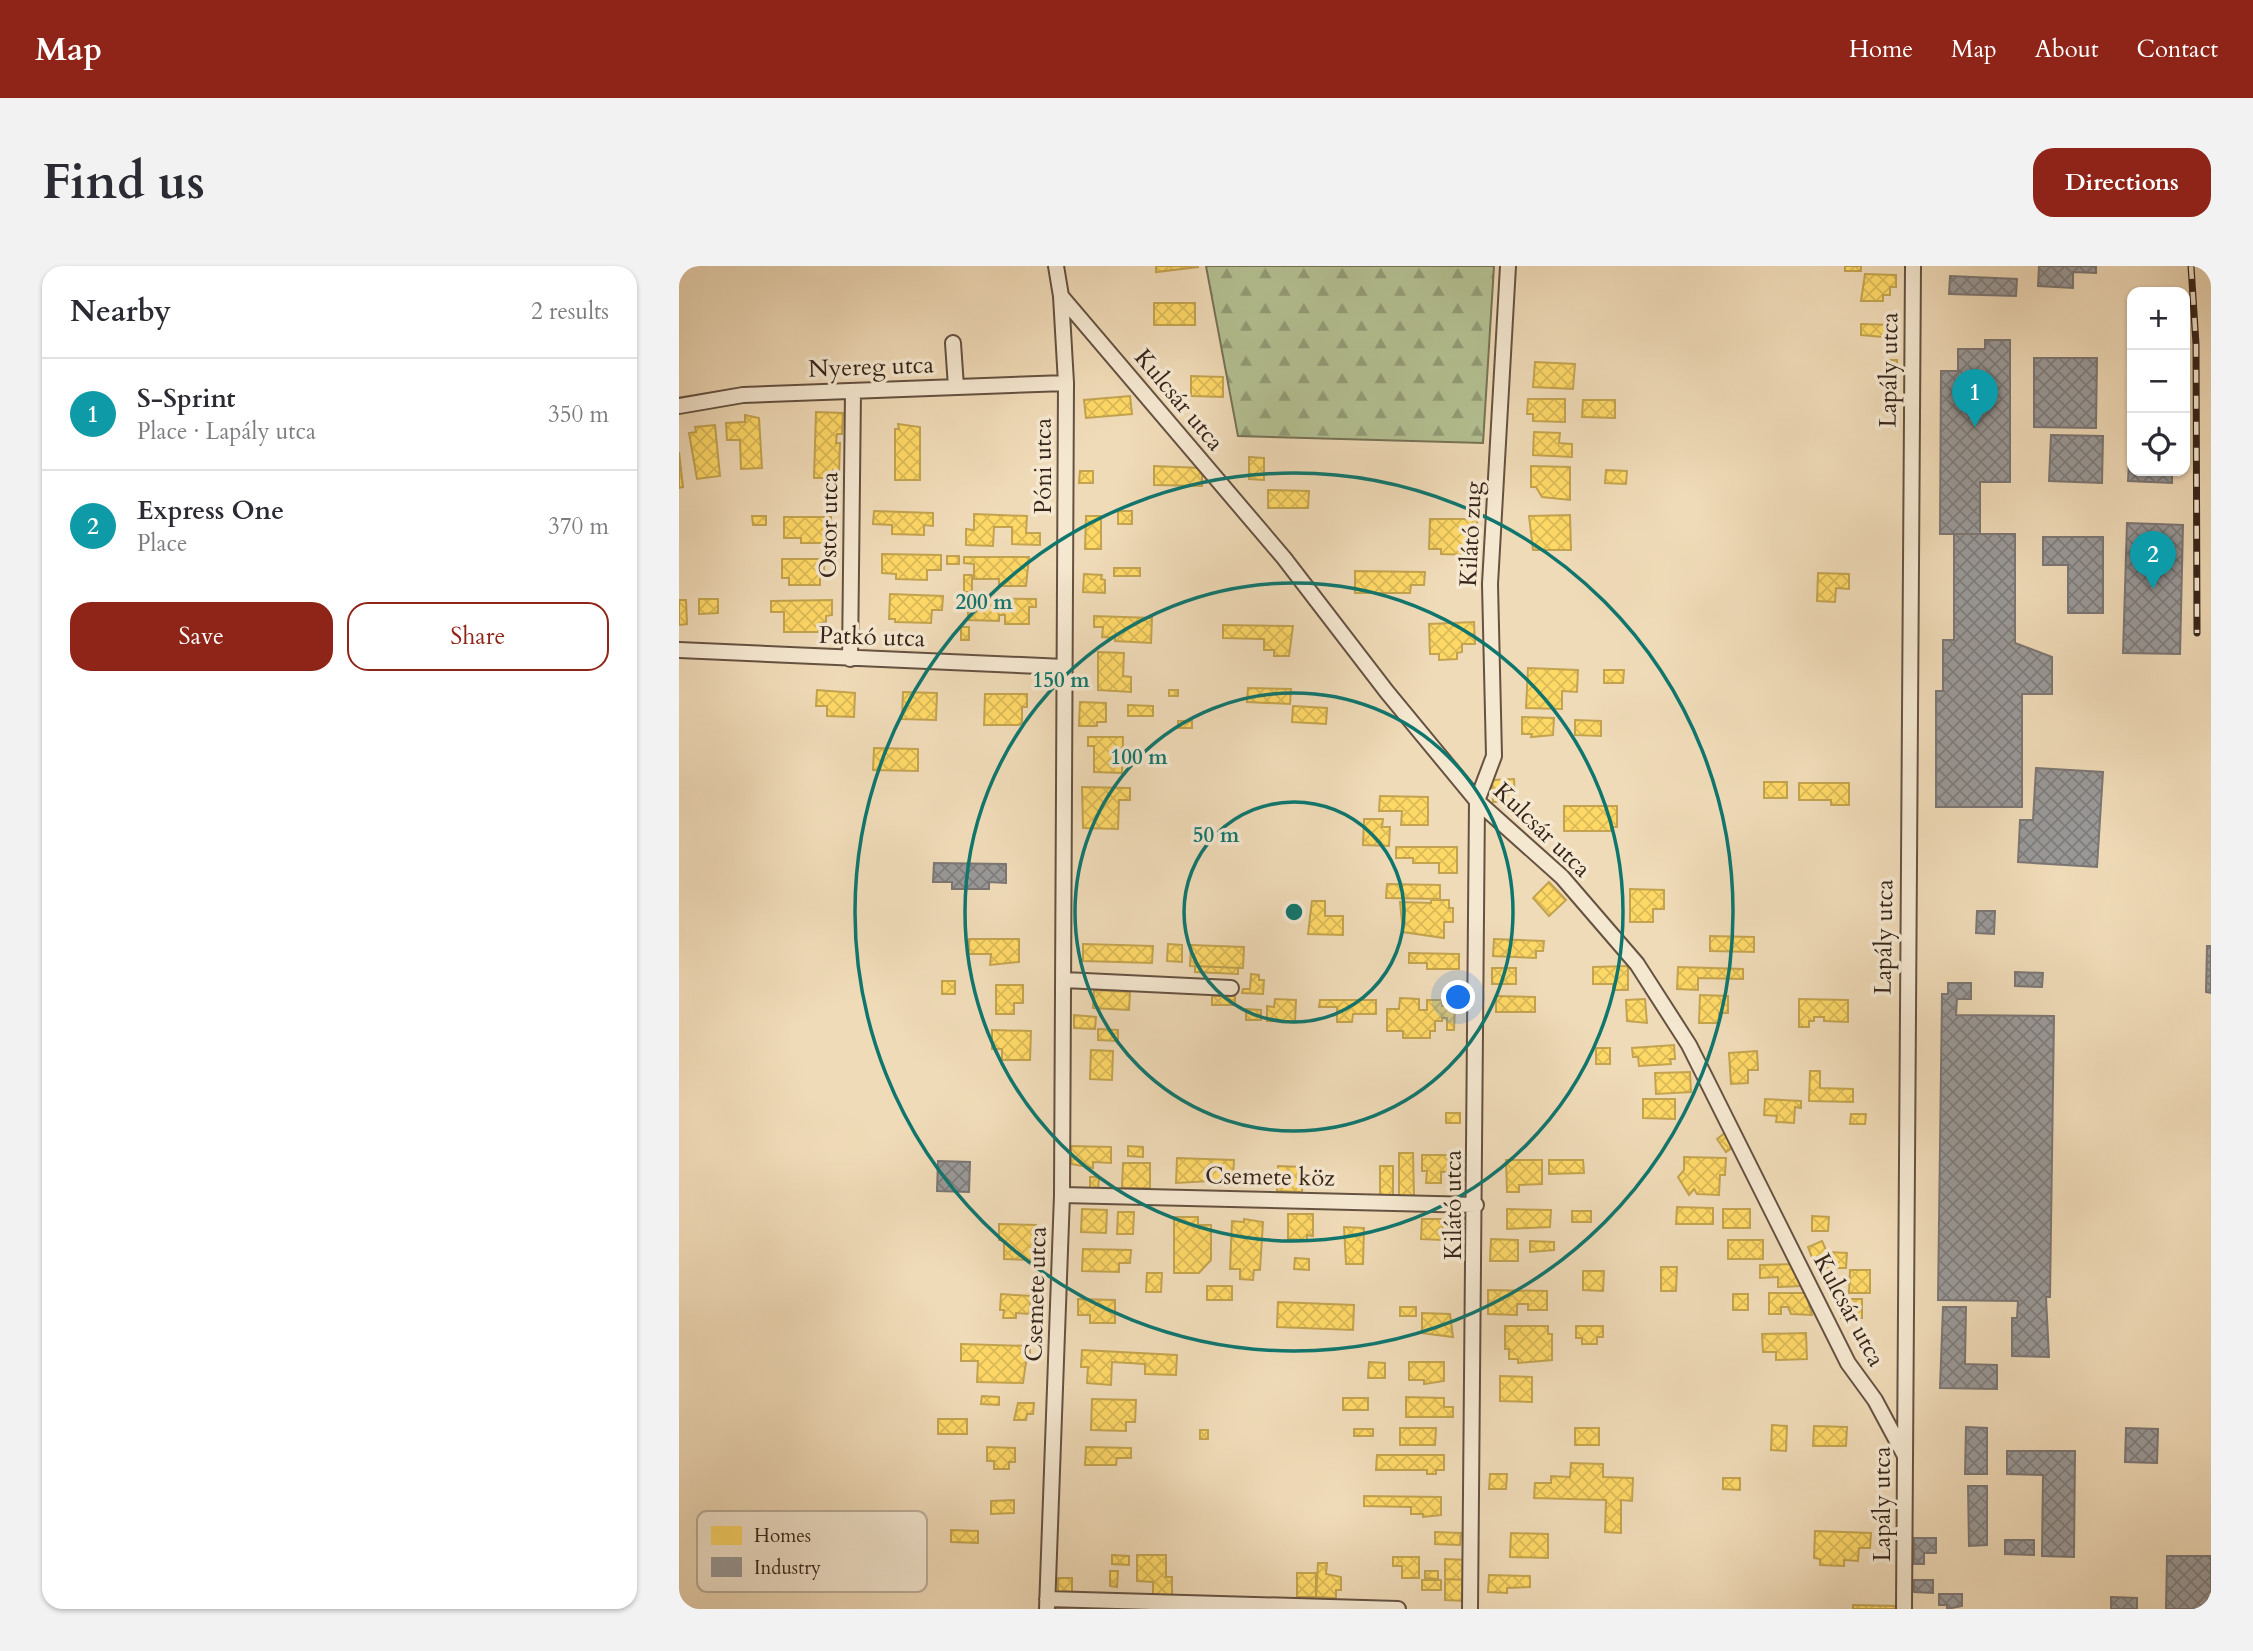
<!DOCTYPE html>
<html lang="en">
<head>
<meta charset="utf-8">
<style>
	:root { --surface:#fff; --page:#f2f2f3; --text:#2b2b33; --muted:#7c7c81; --line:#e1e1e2; --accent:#8f2418 }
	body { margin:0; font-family:Cardo,serif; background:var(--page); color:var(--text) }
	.controls { position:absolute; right:21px; top:21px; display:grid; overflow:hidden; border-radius:14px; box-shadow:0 2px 5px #0004 }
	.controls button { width:63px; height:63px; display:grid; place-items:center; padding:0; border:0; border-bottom:2px solid var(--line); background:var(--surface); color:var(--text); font:35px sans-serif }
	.you { position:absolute; left:780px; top:732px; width:24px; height:24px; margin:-18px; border:5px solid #fff; border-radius:50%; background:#1a73e8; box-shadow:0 0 0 10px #1a73e833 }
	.badge { display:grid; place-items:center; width:46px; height:46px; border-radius:50%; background:var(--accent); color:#fff; font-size:23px; font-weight:700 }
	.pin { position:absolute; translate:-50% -58px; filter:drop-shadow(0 2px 4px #0008) }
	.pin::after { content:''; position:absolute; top:37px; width:24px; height:21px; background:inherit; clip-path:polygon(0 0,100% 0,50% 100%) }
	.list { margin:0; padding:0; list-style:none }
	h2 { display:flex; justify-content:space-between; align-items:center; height:91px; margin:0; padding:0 28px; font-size:30px }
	h2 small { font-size:23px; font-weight:400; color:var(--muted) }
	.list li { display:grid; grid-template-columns:46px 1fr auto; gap:21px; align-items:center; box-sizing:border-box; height:112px; padding:0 28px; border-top:2px solid var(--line) }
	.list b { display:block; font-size:26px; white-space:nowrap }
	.list p { margin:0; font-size:23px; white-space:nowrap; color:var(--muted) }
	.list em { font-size:23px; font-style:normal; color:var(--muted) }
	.actions { display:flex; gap:14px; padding:21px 28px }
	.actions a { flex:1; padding:16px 0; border:2px solid var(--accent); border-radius:21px; text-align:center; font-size:24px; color:var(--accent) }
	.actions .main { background:var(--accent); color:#fff }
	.icon { flex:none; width:38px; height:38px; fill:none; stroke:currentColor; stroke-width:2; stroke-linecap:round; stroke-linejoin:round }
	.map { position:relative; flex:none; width:1532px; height:1343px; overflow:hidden; border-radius:21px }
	header { display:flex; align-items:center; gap:42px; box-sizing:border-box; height:98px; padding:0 35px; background:var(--accent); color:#fff }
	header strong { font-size:33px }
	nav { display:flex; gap:38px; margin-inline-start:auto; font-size:24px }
	.intro { display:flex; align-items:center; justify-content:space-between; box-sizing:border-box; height:168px; padding:0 42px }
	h1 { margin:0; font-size:49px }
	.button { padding:18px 32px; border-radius:21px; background:var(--accent); color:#fff; font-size:24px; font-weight:700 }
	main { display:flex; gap:42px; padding:0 42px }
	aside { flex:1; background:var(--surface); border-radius:21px; box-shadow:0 2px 5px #0004 }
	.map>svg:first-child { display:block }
</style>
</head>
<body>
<header>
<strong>Map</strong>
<nav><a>Home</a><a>Map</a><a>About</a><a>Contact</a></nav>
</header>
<div class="intro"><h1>Find us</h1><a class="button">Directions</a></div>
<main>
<aside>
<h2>Nearby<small>2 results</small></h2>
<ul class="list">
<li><span class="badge" style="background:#0f9aa8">1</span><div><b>S-Sprint</b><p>Place · Lapály utca</p></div><em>350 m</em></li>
<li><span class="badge" style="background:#0f9aa8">2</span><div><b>Express One</b><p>Place</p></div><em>370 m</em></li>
</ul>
<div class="actions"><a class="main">Save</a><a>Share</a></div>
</aside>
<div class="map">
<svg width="1532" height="1343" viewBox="0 0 1532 1343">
	<defs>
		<pattern id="forest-firs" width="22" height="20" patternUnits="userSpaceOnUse" patternTransform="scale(1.75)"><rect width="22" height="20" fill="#b4c193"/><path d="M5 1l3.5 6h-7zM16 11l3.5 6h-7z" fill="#939d77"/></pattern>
		<pattern id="homes-cross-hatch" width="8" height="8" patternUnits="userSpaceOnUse" patternTransform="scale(1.75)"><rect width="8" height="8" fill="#ffd966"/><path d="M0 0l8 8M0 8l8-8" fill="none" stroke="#dbba58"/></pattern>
		<pattern id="industry-cross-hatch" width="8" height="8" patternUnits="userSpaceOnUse" patternTransform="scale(1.75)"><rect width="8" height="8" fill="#999"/><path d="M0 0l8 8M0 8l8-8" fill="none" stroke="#7e7d7c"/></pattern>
	</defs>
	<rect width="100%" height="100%" fill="#f0dbb8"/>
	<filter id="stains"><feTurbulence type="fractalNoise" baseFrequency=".00286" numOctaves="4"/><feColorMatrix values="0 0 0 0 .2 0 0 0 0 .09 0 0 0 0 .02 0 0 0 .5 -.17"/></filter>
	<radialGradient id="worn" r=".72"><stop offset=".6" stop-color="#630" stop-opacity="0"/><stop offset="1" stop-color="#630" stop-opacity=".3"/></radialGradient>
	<!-- forest -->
	<path fill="url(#forest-firs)" stroke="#767356" stroke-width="2" d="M527,0H815L804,177L559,170Z"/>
	<!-- homes -->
	<path fill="url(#homes-cross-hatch)" stroke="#c3a34f" stroke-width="2" d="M477,0H519V1L477,6Z
		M1166,0H1182V5H1166Z
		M1186,8L1217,9V21H1211V29H1204V35H1182Z
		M475,37H516V59H475Z
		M1182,58L1215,59V72L1182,69Z
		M1210,94H1218V107H1210Z
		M856,96L896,98L894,123L854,121Z
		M512,110L544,111V131L512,130Z
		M451,130L453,148L407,152L405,134Z
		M849,133H886V156L854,155V148H848Z
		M904,134H936V152L903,151Z
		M137,146L164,147L163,168H158L157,177H161L160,205L154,204L153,212H135Z
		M66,149L80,152L83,202L62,203L61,174H48L47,157L66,156Z
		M219,158L241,161V214H216V163H220Z
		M36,159L41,210L18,213L10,167L17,166L16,161Z
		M855,166L881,167L880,177L893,178V191L854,189Z
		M0,186L4,221L0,222Z
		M570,191L585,192V214L570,213Z
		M475,200L523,202V220L475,219Z
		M852,200L891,201V234L863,231L857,221H852Z
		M927,204L948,205L947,218L926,217Z
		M401,205H414V217H400Z
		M589,224L630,225L629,242H589Z
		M195,245L254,247V260L245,259V269L213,268V259L194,258Z
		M439,245H453V258H439Z
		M295,248L348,250L347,267H361V279L333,278V261H315L314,280L287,279V263L295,264Z
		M891,249L892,284H854L850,250Z
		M73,250H87V259H74Z
		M407,250H422V283H406Z
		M105,251H152V273H146V277H122V272H105Z
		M751,253H798V275H793V289L762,288V283H750Z
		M203,288L262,289V304H248V314L217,313V308L203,307Z
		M268,290H280V298H268Z
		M285,291H350L347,320H320V313H295V298L285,297Z
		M103,293H145V308H141V319H110V312H103Z
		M435,302H461V310H435Z
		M676,305L746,306L745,319H732L731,327H676Z
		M1139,307L1170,308V323L1157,322L1156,336L1138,335Z
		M405,308L423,309L422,313L426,314V327L404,326Z
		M285,309H293V326H285Z
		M211,328L264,330L263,344H253L252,357L216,356V353H210Z
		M289,332L357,333V341H350V358H326V349H320V355L289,354Z
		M20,333H39V347L20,348Z
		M0,334H7L8,358L0,359Z
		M153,334V349L147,350V356L140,357V366H105V346H92V335Z
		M415,350L473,352L472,377L436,375V372L423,371L424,361H415Z
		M795,356L796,378H783V386L778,387V393L760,394V388H751L750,358Z
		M544,359L614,360L610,390H595V384H585V373L544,372Z
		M282,361H290V374H282Z
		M419,386L445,387L444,410L452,411V426L419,424Z
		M849,402L899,404L898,426L883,425V443L847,442Z
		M925,404H945L944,417H925Z
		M569,422L612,423L611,438L568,436Z
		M138,424L176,427L175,451L148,450V440H137Z
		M490,424H499V430H490Z
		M224,426L258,427L257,454L223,453Z
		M306,428H348V441H343V457L340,459H305Z
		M401,436L427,437V456H418V460H400Z
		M449,439L474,440V450H449Z
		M614,440L648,442L647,458L613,456Z
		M843,451L875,452L874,469L852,471L853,468H843Z
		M896,454L922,455V470L896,469Z
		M499,455H513V462H499Z
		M409,471H444L443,507L415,506V480H409Z
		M195,482L239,483V505L194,504Z
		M835,513L836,535L814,536L813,514Z
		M1085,516H1108V532H1085Z
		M1120,517H1170V539H1152V534H1120Z
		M403,521L451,522V534H440L439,563L404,562Z
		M701,530L749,531V559H722L723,545H700Z
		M885,540H938V561H932V565H885Z
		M685,553H704L703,561H711L710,580L684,579Z
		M717,581H778V607H760V597H734V592H717Z
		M870,616L887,634L870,650L854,632Z
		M708,618L761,619V633L707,632Z
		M951,623L985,624V643H974V656H951Z
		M752,634H770V642H774V656H765V672L724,666L721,636L752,637Z
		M633,635H646V650H664V669L629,668Z
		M1031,670L1075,671V686L1031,685Z
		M290,673H340V696L311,699L312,688H290Z
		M815,673L865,675L864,685H857V692L814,690Z
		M404,678L474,680L473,697L404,695Z
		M489,678L503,679V696L488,695Z
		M512,679L565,681L564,702L511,700Z
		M730,687L780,688V703H748V697H730Z
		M516,700L559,702V708L516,706Z
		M949,700V724H934V718H914V701Z
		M999,701L1064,703V713L1019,712V724L998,723Z
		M813,702H837V718H813Z
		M572,708L580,709V714H585L584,728L563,727L564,723H571Z
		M263,715H276V728H263Z
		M317,719H344V737H335V748H317Z
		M415,724L451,726L450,744L414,742Z
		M1021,729L1049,730V747H1040V757H1020Z
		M533,730H556V739H533Z
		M817,730L856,731V746H817Z
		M721,732L740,733V744H748V734H763V740H776L775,764H768V752H763V755H756V765H751V772H724V765H708V743H720Z
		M596,733L617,734L616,756L588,755V740L595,741Z
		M966,733L968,757L948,755L947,734Z
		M1120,733L1169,734V756L1145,755V751H1135V755H1130V761H1120Z
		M641,734H697V748H674L673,756H658V741H640Z
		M567,743L582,744V754H567Z
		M395,749L417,751L416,763L395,762Z
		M419,763L439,764V775L419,774Z
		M313,764L352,765L351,794H323V783H313Z
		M995,779L996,793H991L992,798L960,800L959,791H954L953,782Z
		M917,782H931V798H917Z
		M412,784L434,785L433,814L411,813Z
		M1078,785L1079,804H1069V817L1052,818L1050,787Z
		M1131,805H1141V822L1174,823V836L1130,835Z
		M1011,806L1012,826L977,828L976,807Z
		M964,833H996V853L964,852Z
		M1086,833L1122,835V842L1116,841L1115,857L1097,856L1098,850L1085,849Z
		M767,847H781V857H767Z
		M1172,848H1187L1186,858H1171Z
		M1046,867L1056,880L1047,886L1038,873Z
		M392,880L432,881V897L414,896V902L392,898Z
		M449,880L464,881V891L449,890Z
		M720,887H734L735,930H720Z
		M743,889H783L782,906H762V917H747L748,905H743Z
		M1005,891L1047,892L1046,909H1041L1040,929L1018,928L1015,923L1010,929L999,911L1005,904Z
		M498,892L555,894L554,912H546V920L531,919V915L497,917Z
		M827,894H863V918L840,919V926H828Z
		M870,894H904L905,907L870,908Z
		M444,897H471V922H443Z
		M599,900L624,901L623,926L598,925Z
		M701,900H714V931H701Z
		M411,911H420L419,923H411Z
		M998,941L1034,942V958H997Z
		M403,943L428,944L427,967L402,966Z
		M828,943L872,944L871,961L828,963Z
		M1044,943H1071V962H1044Z
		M893,945H912V956H893Z
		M439,946H455L454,968H438Z
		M609,948H634V970L628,969V974L609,973Z
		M1133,950L1150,951L1149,965H1133Z
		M495,951H519V959H532V994L520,1007H495Z
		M565,953L584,956L581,1004H575L574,1014L561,1013V1003H551L553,955L565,956Z
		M743,953H764L763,974L742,973Z
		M320,958L357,959L356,994L325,993V975L320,974Z
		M665,961L685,962L684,998H667Z
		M812,973L839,974V995H811Z
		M1049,974H1084V993H1049Z
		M851,975L875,976V984L851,986Z
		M1143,975L1148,986L1168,987L1167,1002H1137L1129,981Z
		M404,983L452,984L451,997H440V1006L403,1005Z
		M616,992L630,993V1004L615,1003Z
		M1116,998L1123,1020L1099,1021V1011L1081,1012V999Z
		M982,1001H998L997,1025H982Z
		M1171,1004H1191V1027H1170Z
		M904,1005H925L924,1025L904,1024Z
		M468,1007H483L482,1026H467Z
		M528,1020H553V1034H528Z
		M809,1024L868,1025V1044H849V1038H838V1049L809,1048Z
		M1090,1027H1127L1133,1049L1112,1048L1109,1041H1102V1048H1090Z
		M322,1028L352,1030L350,1048L337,1047V1052H324L325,1044H321Z
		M1054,1028H1069V1044H1054Z
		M399,1033L436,1034V1057H411V1049H399Z
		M1162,1033H1183V1052H1162Z
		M599,1036L675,1039L674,1064L598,1061Z
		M721,1041H737V1050H721Z
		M743,1047L771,1048L774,1071L743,1067Z
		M826,1060H869V1068H873V1094L839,1097V1093H830V1083H826Z
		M897,1060H924V1071H918V1078H903V1072H897Z
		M1127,1067L1128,1093L1097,1094V1086H1084L1083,1068Z
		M282,1078L351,1080V1096H347L344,1117L298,1116L299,1095H282Z
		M403,1084L498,1089L497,1109L466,1108V1098L433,1096L432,1119L408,1117L409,1101H402Z
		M690,1096L706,1097V1112H689Z
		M730,1096H765V1115L745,1118V1114H730Z
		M821,1110L853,1111V1136L821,1135Z
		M303,1130L320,1131V1139L302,1138Z
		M727,1131L765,1132V1141H774V1151H727Z
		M664,1132H689V1144H664Z
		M413,1133L457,1134L456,1156H447V1165L412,1164Z
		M339,1137H355L354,1148H348L347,1154H335Z
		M259,1153H288V1168H259Z
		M1093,1159L1108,1160L1107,1185L1092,1184Z
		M1135,1160L1168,1161L1167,1180H1134Z
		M721,1162H757L756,1179H721Z
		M896,1162H920V1179H896Z
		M675,1163H694V1170H675Z
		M521,1164H529V1173H521Z
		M308,1181L336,1182V1196H330V1203H315V1195H308Z
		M407,1181L452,1182V1192H438L437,1199H406Z
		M698,1189H765V1204H757V1208H748V1204H697Z
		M892,1197L924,1198V1211L954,1212L953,1235L942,1234V1267L926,1266L927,1234L855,1232L856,1217H872V1210L891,1211Z
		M811,1208H828L827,1223H810Z
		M1044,1212H1061V1224L1044,1223Z
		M685,1230L762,1231V1249L744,1251V1248H732V1241L685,1240Z
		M335,1234V1247L312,1248V1235Z
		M272,1264L299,1265V1277L272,1276Z
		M1136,1265L1192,1267L1191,1282H1180L1179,1295L1165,1294V1300L1141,1299V1293L1135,1292Z
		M756,1266L782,1267L781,1279L756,1278Z
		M832,1267L869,1268V1292L831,1291Z
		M433,1289L450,1290V1299L433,1298Z
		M458,1289H487V1311H493V1332L474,1331V1316L458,1315Z
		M714,1291H740V1312H723V1300H714Z
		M766,1293L787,1294V1314L766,1313Z
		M639,1297H648L647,1308L662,1311V1324H657V1332L637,1331Z
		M431,1305H439L438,1321L431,1320Z
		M746,1305H759V1313L746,1312Z
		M618,1307H637V1331H618Z
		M810,1309L851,1310V1321L828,1322V1327L809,1326Z
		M379,1312H393V1331H379Z
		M766,1313L787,1314L786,1335L766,1334Z
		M743,1314H762V1324H743Z
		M1174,1339L1220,1340V1343H1174Z"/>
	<!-- industry -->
	<path fill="url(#industry-cross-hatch)" stroke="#7c7673" stroke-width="2" d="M1360,0H1417V7L1394,6V22L1359,20Z
		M1271,10L1338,13L1337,30L1270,28Z
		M1306,74H1331V216H1301V268H1261L1262,105H1279V83H1306Z
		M1355,92H1418L1417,162L1355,161Z
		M1372,169L1424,170L1423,217L1370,215Z
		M1450,196H1453V205H1493V217L1449,215Z
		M1448,257L1504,259L1501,388L1444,387Z
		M1275,268H1336V377L1373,391V428H1343V541H1257V425H1264V374H1275Z
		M1364,271H1424V347H1389V299H1364Z
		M1357,502L1424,506L1418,601L1339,596L1341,554H1354Z
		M255,597L327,598V617L310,616V623H273V616H254Z
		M1298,645H1316L1315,668L1297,667Z
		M1528,680H1532V727L1527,726Z
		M1336,706L1364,707L1363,721L1336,720Z
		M1269,717H1292V733H1278L1277,749L1375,750L1371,1031H1367L1370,1091L1333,1090V1052H1338L1339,1035L1259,1034L1263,728H1269Z
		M259,895L291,896L290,926L258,925Z
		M1264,1041H1287L1286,1098L1318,1099V1123L1261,1122Z
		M1287,1161L1308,1162V1208H1286Z
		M1447,1162L1479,1163L1478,1197L1446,1196Z
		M1328,1185H1396L1395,1291L1363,1290L1364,1209L1328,1208Z
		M1289,1220H1308V1279L1290,1280Z
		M1235,1272H1257V1287H1245V1298H1235Z
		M1326,1274H1355V1289L1326,1288Z
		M1488,1290H1532V1343H1487Z
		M1235,1314H1254V1327L1235,1326Z
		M1260,1328H1283V1340L1268,1343V1339H1260Z
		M1432,1331L1458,1332V1343H1432Z"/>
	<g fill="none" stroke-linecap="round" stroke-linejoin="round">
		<defs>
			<path id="minor" d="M382,30L605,292L708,426L798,535L883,611L958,698L1010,779L1169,1097L1196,1134L1226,1190
				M274,77L277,121
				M0,140L64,129L387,117
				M0,384L385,401
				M171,393L174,125
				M385,714L552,722
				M383,929L797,939
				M368,1333L719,1343
				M368,1343L383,929L387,117L382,30L377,0
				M791,1343L798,535L815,490L811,318L829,0
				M1225,1343L1234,0"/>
		</defs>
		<!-- minor casing -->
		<use href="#minor" stroke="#655242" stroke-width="18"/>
		<!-- minor -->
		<use href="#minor" stroke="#f5e8d1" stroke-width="14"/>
		<defs>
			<path id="rail" d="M1512,0L1517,78L1518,367"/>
		</defs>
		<!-- rail casing -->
		<use href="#rail" stroke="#37251a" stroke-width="7"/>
		<!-- rail -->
		<use href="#rail" stroke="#f5e8d1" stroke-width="4.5" stroke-dasharray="13" stroke-linecap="butt"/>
	</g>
	<!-- distance rings -->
	<g fill="none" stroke="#0f766e" stroke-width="3.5">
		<circle cx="615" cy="646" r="110"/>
		<circle cx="615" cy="646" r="219"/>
		<circle cx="615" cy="646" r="329"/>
		<circle cx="615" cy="646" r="439"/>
	</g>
	<g text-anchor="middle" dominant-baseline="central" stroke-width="7" stroke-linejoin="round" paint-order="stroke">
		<!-- street labels -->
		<g font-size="24" fill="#37251a" stroke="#f5e8d1">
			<text transform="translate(192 101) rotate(-2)">Nyereg utca</text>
			<text transform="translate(1210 104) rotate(-89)">Lapály utca</text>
			<text transform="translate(500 134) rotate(50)">Kulcsár utca</text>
			<text transform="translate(364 200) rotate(-90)">Póni utca</text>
			<text transform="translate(150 259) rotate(-89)">Ostor utca</text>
			<text transform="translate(792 268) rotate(-87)">Kilátó zug</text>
			<text transform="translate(193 371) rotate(2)">Patkó utca</text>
			<text transform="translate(863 564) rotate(44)">Kulcsár utca</text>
			<text transform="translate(1205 671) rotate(-89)">Lapály utca</text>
			<text transform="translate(591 911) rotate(1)">Csemete köz</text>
			<text transform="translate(774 939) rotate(-90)">Kilátó utca</text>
			<text transform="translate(357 1028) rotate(-88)">Csemete utca</text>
			<text transform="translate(1170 1044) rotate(62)">Kulcsár utca</text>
			<text transform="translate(1203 1238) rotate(-90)">Lapály utca</text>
		</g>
	</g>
	<!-- legend -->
	<rect x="18" y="1245" width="230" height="81" rx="10" fill="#f5e8d1" stroke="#bcae9a" stroke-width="2"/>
	<rect x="32" y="1260" width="31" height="19" fill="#ffd966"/>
	<rect x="32" y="1291" width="31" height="20" fill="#999"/>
	<g font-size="19" fill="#37251a">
		<text x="75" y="1276">Homes</text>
		<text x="75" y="1308">Industry</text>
	</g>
	<circle cx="615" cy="646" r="10" fill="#0f766e" stroke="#f5e8d1" stroke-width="3.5"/>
	<g font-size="21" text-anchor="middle" font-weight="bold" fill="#0f766e" stroke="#f5e8d1" stroke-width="7" stroke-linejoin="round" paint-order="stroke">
		<text x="305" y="343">200 m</text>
		<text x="382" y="421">150 m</text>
		<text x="460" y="498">100 m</text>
		<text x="537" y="576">50 m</text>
	</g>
	<rect width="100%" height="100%" filter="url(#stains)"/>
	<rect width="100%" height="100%" fill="url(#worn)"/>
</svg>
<div class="controls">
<button>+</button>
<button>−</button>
<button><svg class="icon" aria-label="locate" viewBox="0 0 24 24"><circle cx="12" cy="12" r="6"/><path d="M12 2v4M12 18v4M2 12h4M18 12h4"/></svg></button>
</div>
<div class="you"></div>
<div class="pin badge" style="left:1296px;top:161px;background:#0f9aa8">1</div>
<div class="pin badge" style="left:1474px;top:323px;background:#0f9aa8">2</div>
</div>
</main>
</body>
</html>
